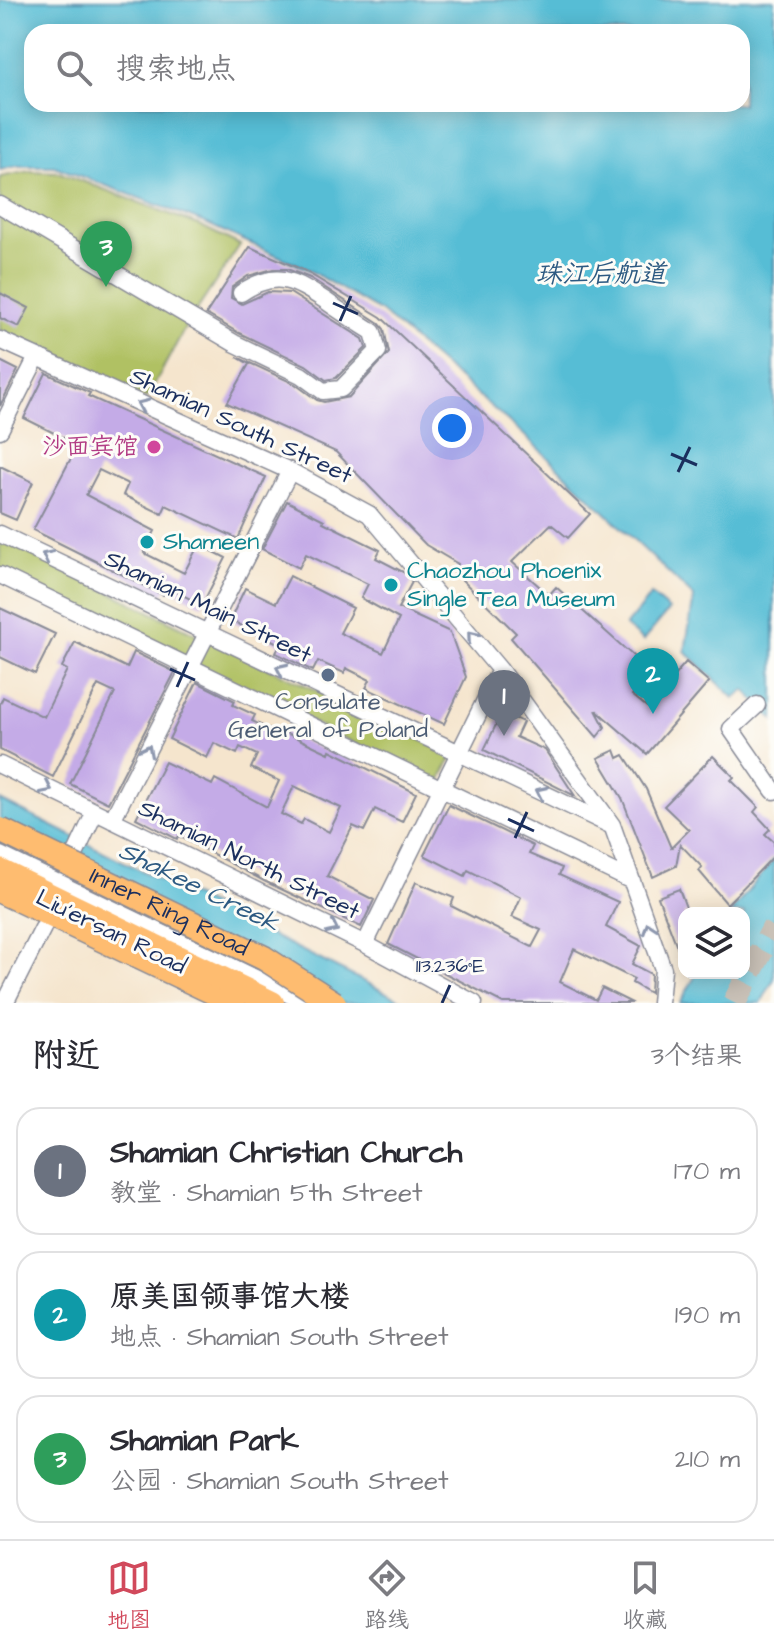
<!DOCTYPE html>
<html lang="zh">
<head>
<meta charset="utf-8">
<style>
	:root { --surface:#fff; --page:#f2f2f3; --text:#2b2b33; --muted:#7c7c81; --line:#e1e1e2; --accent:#d1495b }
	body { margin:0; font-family:"Architects Daughter","LXGW WenKai TC",sans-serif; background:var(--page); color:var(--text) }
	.controls { position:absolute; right:24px; bottom:24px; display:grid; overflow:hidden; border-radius:16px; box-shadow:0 4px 20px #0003 }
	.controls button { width:72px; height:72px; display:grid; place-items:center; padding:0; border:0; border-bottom:2px solid var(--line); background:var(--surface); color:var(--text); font:40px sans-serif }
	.you { position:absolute; left:452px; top:428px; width:28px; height:28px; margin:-20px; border:6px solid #fff; border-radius:50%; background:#1a73e8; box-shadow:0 0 0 12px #1a73e833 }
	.badge { display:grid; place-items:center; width:52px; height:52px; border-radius:50%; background:var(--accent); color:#fff; font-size:26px; font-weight:700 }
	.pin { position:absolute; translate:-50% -66px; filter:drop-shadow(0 2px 4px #0008) }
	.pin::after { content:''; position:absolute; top:42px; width:28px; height:24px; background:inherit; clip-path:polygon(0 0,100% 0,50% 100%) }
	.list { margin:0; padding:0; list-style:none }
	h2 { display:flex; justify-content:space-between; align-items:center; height:104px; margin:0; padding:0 32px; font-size:34px }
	h2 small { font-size:26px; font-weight:400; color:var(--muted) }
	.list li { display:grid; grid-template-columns:52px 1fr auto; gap:24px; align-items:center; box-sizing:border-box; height:128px; margin:0 16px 16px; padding:0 16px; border:2px solid var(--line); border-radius:24px }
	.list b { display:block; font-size:30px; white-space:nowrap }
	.list p { margin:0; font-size:26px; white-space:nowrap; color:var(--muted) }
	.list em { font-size:26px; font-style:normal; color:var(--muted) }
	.icon { flex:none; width:44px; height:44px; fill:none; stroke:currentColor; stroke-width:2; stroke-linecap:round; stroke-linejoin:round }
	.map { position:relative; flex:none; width:774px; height:1003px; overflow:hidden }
	.search { position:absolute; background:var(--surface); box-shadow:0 4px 20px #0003; left:24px; right:24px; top:24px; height:88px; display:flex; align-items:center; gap:20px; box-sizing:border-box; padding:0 28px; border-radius:24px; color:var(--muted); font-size:30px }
	.sheet { height:536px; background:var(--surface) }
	nav { display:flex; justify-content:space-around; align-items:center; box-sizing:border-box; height:112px; border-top:2px solid var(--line); background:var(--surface); font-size:22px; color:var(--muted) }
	nav a { display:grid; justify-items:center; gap:4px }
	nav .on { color:var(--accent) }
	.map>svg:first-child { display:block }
</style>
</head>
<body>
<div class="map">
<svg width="774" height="1003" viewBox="0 0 774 1003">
	<rect width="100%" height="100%" fill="#fdfcf7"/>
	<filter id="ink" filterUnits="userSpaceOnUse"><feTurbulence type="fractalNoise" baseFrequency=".0125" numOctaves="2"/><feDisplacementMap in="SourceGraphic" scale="16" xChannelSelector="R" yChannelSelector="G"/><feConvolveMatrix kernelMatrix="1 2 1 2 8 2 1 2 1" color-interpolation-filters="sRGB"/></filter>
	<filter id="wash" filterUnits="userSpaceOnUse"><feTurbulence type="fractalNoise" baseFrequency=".006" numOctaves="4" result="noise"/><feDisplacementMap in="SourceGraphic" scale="32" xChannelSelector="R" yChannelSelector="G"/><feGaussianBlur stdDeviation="1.8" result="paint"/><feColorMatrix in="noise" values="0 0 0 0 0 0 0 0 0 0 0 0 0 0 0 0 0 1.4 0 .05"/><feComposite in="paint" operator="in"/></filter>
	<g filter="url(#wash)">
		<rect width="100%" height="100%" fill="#f5e5cd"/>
		<!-- green -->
		<path fill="#b0c164" stroke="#667861" stroke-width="2" d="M30,171L58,172L199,225L240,245L185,328L147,398L0,330V177Z
			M0,538L200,636L188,661L0,571Z
			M206,638L453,755L438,785L195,664Z"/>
		<!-- water -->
		<path fill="#57bdd5" stroke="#39769a" stroke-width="2" fill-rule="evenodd" d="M0,0H774V720L745,690L734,698L685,651L694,597L522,433L381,312L305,268L203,222L54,166H17L0,170ZM32,32H742V104H32Z
			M651,595L669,610L643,641L625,626Z
			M0,800L407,1003H315L0,851Z
			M774,859V979L761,1003H680L697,973H744V913H730Z"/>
		<g id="blocks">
			<!-- building -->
			<path fill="#c4abe7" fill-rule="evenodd" d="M250,247L303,270L381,317L590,514L568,538L551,524L512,562L549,595L556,587L651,672L632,695L647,707L686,662L709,682L647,754L596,710L605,727L597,737L511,638L516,633L455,573L458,564L426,545L336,452L227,403L249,364L237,357L295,384L317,400L324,402L349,397L389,353L384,329L379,323L310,278L287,269H273L248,276L232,287L231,298L242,304L268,292L290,293L363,339L366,348L336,378L326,380L306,365L239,333L206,314Z
				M0,293L29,308L19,327L0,318Z
				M0,361L18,370L0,406Z
				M46,373L90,393L88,396L266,477L238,539L166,505L162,514L123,495L128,484L99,470L86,495L155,531L144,553L184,573L199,544L226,558L202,605L167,587L163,595L33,530L78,445L24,418Z
				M0,466L33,482L16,520L0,513Z
				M287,501L324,520L323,522L380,550L376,558L405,573L412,582L398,608L450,632L466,677L444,724L366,688L370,680L346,668L344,673L318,661L313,671L276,653L280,644L230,620L245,588L276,603L290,576L353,608L340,633L383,653L399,619L361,598L368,584L306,554L299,568L262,549Z
				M0,608L55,634L35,674L0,657Z
				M75,642L127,668L134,652L175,672L108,803L70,784L115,693L98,685L53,777L0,750V704L3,697L44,717L67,670L62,667Z
				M197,682L235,701L233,705L255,715L252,721L281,735L282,731L329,753L330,750L416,793L402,822L375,809L364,831L353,826L327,876L374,900L361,927L264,881L179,836L177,839L136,818L165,762L212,785L215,779L267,807L279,781L251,768L257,755L240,747L237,754L214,743L207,758L169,739ZM294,786L341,808L329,832L304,819L301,824L281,814Z
				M502,712L523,722L516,737L545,750L575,796L484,750Z
				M615,750L618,758L624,755L646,789L671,848L689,830L664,806L713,756L734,777L731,780L758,807L754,812L770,829L765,834L774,842V856L727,904L699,871L702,867L680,844L676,866L653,877L622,798L598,758Z
				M449,805L533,846L529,854L562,868L559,875L618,902L606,927L641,946L632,964L651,974L650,993L632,983L634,979L574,949L560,982L596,1000L602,988L632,1003H503L388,944L416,882L454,898L451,906L532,947L541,930L512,917L521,897L468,870L465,876L424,855Z
				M679,889L688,913H684L683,962L658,897Z"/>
		</g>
	</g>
	<g filter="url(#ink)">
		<use href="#blocks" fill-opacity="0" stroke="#888a96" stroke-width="2"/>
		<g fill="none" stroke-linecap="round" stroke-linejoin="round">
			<!-- highway-tunnel -->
			<path stroke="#c9c1b7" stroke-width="24" stroke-dasharray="24 12" stroke-linecap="butt" d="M734,1003L774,927"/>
			<defs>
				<path id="minor" d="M0,205L234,343L301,375L323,391L341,389L378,351L373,332C357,322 341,312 326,301C294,280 276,269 241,293
					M0,340L290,471L369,514L500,670L612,825L663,969L660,1003
					M0,430L37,357
					M0,534L610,825
					M0,575L632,881
					M757,705L731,729L774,791
					M0,765L365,944L474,1003
					M112,820L290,471
					M0,855L307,1003
					M67,872L95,812
					M365,944L500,670
					M5,1003L43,928"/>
				<path id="major" d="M0,892L234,1003"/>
				<path id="highway" d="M0,871L272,1003"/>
			</defs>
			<!-- minor casing -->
			<use href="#minor" stroke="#888a96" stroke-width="19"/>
			<!-- major casing -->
			<use href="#major" stroke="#888a96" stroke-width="25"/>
			<!-- highway casing -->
			<use href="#highway" stroke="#888a96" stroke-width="27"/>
			<!-- minor -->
			<use href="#minor" stroke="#fff" stroke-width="16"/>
			<!-- major -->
			<use href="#major" stroke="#febc70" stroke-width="22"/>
			<!-- highway -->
			<use href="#highway" stroke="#febc70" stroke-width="24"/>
			<defs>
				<g id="highway-bridge">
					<path id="s1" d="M0,830L264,958L334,1003"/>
				</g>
			</defs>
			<!-- highway-bridge casing -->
			<use href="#highway-bridge" stroke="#888a96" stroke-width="27" stroke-linecap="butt"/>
			<!-- highway-bridge -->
			<use href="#highway-bridge" stroke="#febc70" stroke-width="24"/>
		</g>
		<!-- one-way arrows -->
		<defs><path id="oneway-chevron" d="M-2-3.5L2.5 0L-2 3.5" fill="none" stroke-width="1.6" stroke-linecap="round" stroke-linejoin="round" transform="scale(2)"/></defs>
		<g stroke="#8d97ae">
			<use href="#oneway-chevron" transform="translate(142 405) rotate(-156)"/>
			<use href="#oneway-chevron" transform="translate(47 556) rotate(-154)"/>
			<use href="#oneway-chevron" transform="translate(472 636) rotate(-130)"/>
			<use href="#oneway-chevron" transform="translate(281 669) rotate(-155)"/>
			<use href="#oneway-chevron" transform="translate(147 750) rotate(-63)"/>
			<use href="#oneway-chevron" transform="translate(47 788) rotate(26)"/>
			<use href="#oneway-chevron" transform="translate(541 792) rotate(-155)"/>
			<use href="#oneway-chevron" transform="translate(333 928) rotate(26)"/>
			<use href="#oneway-chevron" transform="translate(649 928) rotate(-109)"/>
		</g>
	</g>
	<!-- ticks -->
	<path fill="none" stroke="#1b2f5e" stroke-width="3" d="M333,303L358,314M340,321L351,296M671,454L697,465M678,472L690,447M170,669L195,680M177,687L188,662M508,819L534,831M515,838L527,812M442,1003L450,985"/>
	<!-- markers -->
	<circle fill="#d1479c" stroke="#fdfcf7" stroke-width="3" cx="154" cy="447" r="8"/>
	<g fill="#0f9aa8" stroke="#fdfcf7" stroke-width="3">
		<circle cx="147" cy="542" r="8"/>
		<circle cx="391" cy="585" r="8"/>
	</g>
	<circle fill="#5c6f8a" stroke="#fdfcf7" stroke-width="3" cx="328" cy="675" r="8"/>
	<g text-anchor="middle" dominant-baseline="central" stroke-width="6" stroke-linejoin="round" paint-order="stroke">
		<!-- street labels -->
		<g font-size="24" fill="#1b2f5e" stroke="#fdfcf7">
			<text transform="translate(241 426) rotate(25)">Shamian South Street</text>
			<text transform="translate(208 607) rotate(26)">Shamian Main Street</text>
			<text transform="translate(249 860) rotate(26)">Shamian North Street</text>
			<text stroke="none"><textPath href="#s1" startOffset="188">Inner Ring Road</textPath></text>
			<text transform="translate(111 932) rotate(26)">Liu'ersan Road</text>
		</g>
		<!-- hotel labels -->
		<g font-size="24" fill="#b23c85" stroke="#fdfcf7" text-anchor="end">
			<text x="138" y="447">沙面宾馆</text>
		</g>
		<!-- culture labels -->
		<g font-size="24" fill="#0d838f" stroke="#fdfcf7" text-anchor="start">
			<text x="163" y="542">Shameen</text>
			<text x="407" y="571">Chaozhou Phoenix<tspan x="407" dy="28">Single Tea Museum</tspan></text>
		</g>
		<!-- service labels -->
		<g font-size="24" fill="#4e5e75" stroke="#fdfcf7">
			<text x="328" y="702">Consulate<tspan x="328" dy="28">General of Poland</tspan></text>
		</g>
		<!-- water labels -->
		<g font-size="26" font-style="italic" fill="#2d5a82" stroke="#fdfcf7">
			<text x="601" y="274">珠江后航道</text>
			<text transform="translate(199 887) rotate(26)">Shakee Creek</text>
		</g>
	</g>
	<g font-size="20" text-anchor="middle" fill="#1b2f5e" stroke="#fdfcf7" stroke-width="6" stroke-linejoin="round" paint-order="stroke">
		<text x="450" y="972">113.236°E</text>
	</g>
</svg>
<div class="controls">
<button><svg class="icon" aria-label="layers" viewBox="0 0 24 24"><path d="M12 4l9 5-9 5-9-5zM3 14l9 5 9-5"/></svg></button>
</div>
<div class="you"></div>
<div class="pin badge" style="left:504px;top:736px;background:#6b7280">1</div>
<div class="pin badge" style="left:653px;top:714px;background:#0f9aa8">2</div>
<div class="pin badge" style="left:106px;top:287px;background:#2e9e5b">3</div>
<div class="search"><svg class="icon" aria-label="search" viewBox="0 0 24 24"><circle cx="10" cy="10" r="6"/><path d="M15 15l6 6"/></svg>搜索地点</div>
</div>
<section class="sheet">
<h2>附近<small>3个结果</small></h2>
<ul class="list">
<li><span class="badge" style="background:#6b7280">1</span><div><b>Shamian Christian Church</b><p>教堂 · Shamian 5th Street</p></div><em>170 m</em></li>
<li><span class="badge" style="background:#0f9aa8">2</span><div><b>原美国领事馆大楼</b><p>地点 · Shamian South Street</p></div><em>190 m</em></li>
<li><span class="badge" style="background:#2e9e5b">3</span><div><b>Shamian Park</b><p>公园 · Shamian South Street</p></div><em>210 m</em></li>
</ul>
</section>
<nav>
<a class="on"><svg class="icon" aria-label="map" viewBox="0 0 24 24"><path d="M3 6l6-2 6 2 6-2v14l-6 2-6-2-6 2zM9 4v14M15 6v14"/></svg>地图</a>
<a><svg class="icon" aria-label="directions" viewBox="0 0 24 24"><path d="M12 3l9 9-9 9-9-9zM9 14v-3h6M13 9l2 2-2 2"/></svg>路线</a>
<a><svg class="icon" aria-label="saved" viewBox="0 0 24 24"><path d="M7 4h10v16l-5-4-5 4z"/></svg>收藏</a>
</nav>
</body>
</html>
